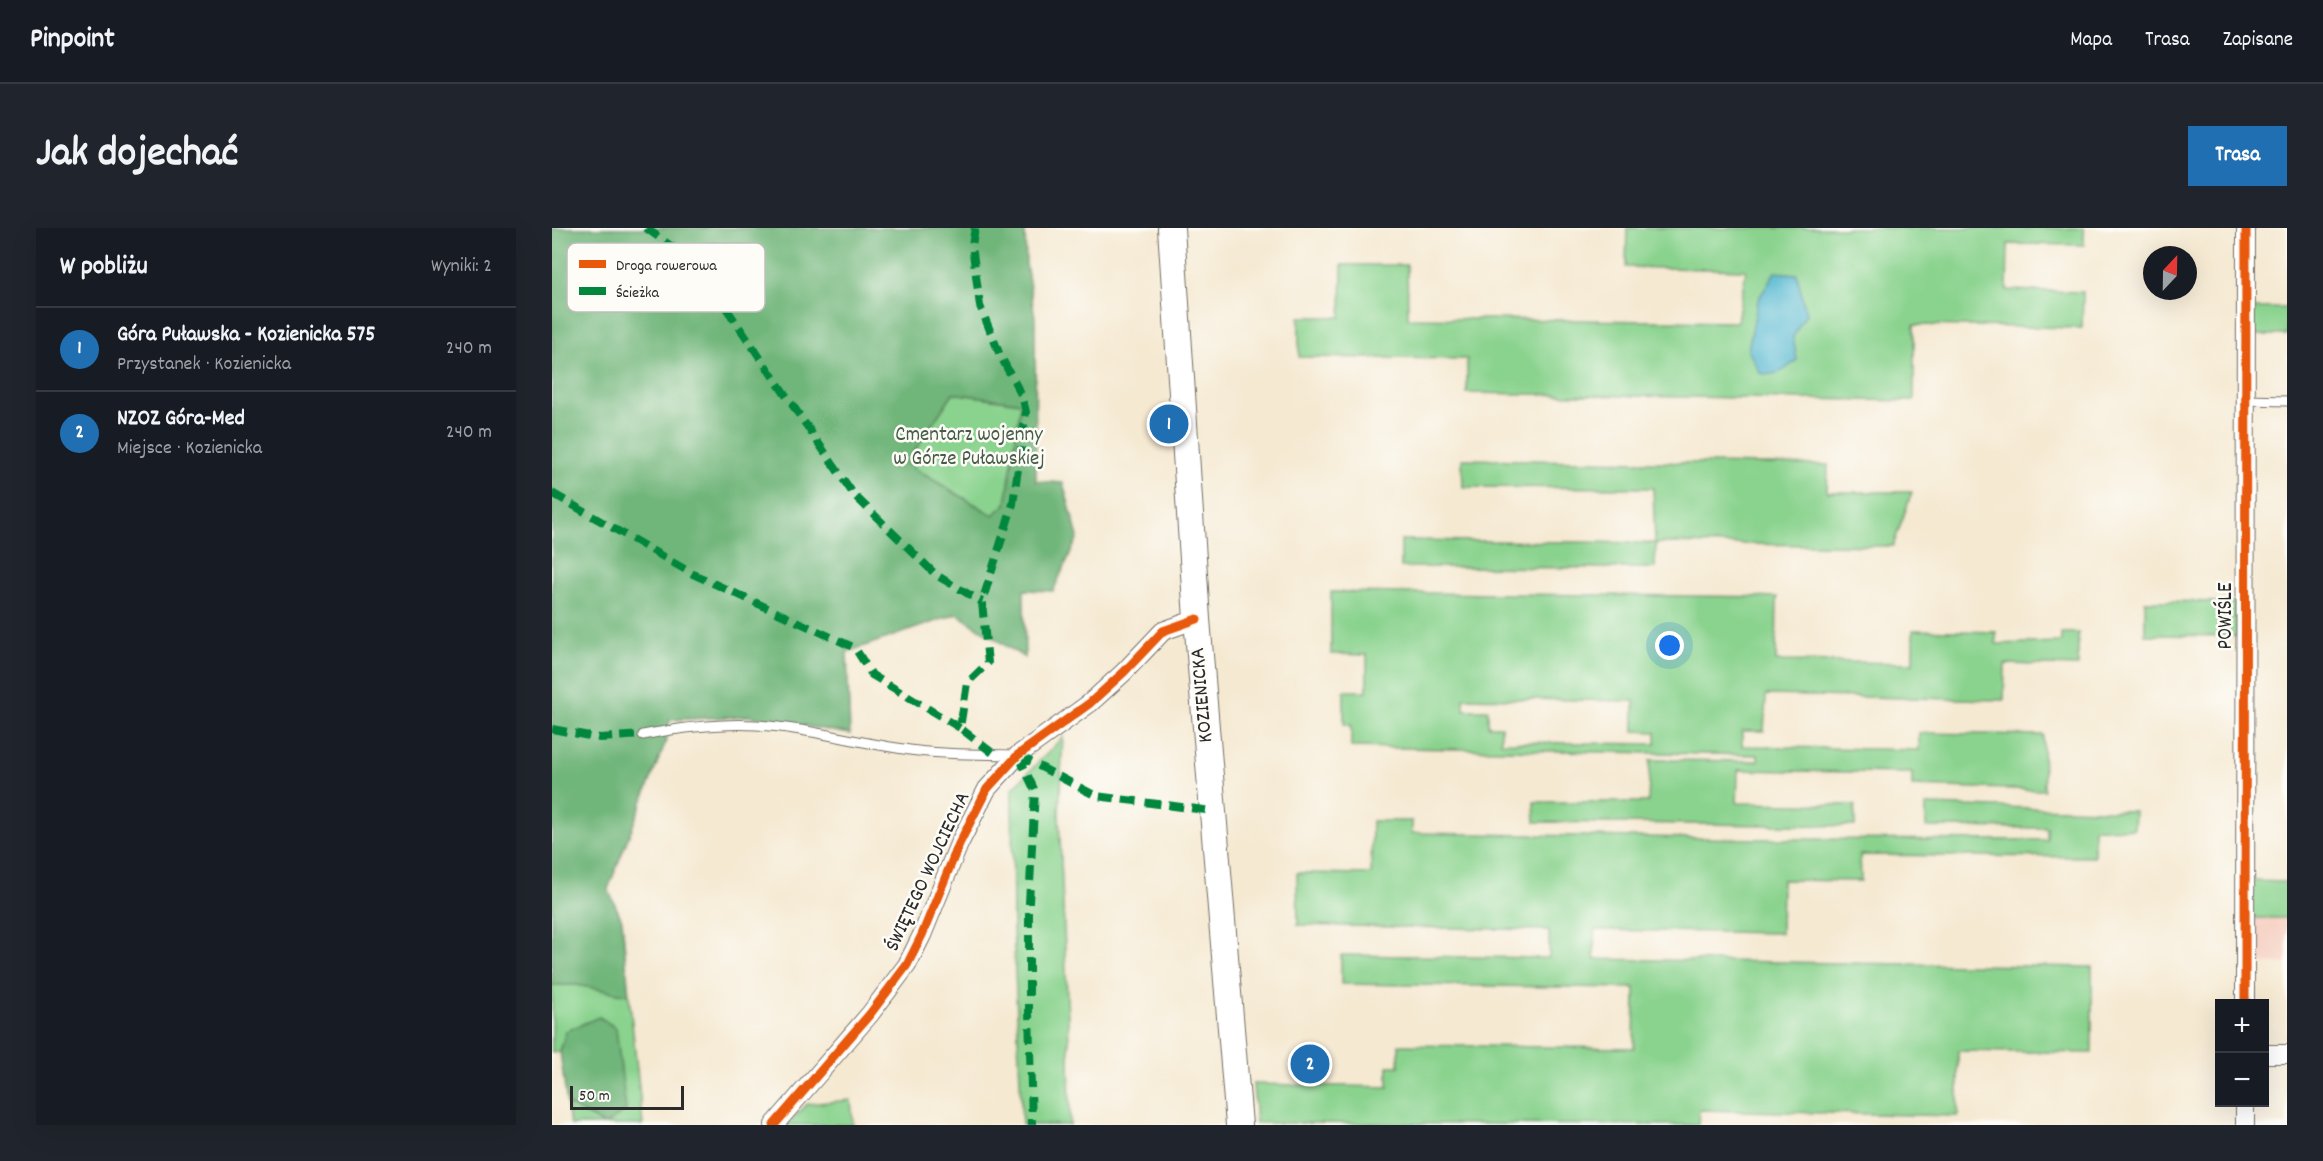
<!DOCTYPE html>
<html lang="pl">
<head>
<meta charset="utf-8">
<style>
	:root { --surface:#171b24; --page:#20242c; --text:#f1f3f6; --muted:#9ea1a6; --line:#363941; --accent:#1f6fb2 }
	body { margin:0; font-family:Dekko,sans-serif; background:var(--page); color:var(--text) }
	.controls { position:absolute; right:18px; bottom:18px; display:grid; overflow:hidden; border-radius:0px; box-shadow:0 6px 24px #0002 }
	.controls button { width:54px; height:54px; display:grid; place-items:center; padding:0; border:0; border-bottom:2px solid var(--line); background:var(--surface); color:var(--text); font:30px sans-serif }
	.compass { position:absolute; left:1591px; top:18px; width:54px; height:54px; border-radius:50%; background:var(--surface); box-shadow:0 6px 24px #0002; rotate:22deg }
	.scale { position:absolute; left:18px; bottom:15px; width:114px; box-sizing:border-box; padding-left:6px; border:3px solid #2b2b2b; border-top:0; font-size:16px; line-height:21px; white-space:nowrap; color:#2b2b2b; -webkit-text-stroke:4px #fdfcf7; paint-order:stroke }
	.you { position:absolute; left:1118px; top:418px; width:21px; height:21px; margin:-15px; border:4px solid #fff; border-radius:50%; background:#1a73e8; box-shadow:0 0 0 9px #1a73e833 }
	.badge { display:grid; place-items:center; width:39px; height:39px; border-radius:50%; background:var(--accent); color:#fff; font-size:20px; font-weight:700 }
	.pin { position:absolute; translate:-50% -50%; border:3px solid #fff; box-shadow:0 2px 6px #0006 }
	.list { margin:0; padding:0; list-style:none }
	h2 { display:flex; justify-content:space-between; align-items:center; height:78px; margin:0; padding:0 24px; font-size:26px }
	h2 small { font-size:20px; font-weight:400; color:var(--muted) }
	.list li { display:grid; grid-template-columns:39px 1fr auto; gap:18px; align-items:center; box-sizing:border-box; height:84px; padding:0 24px; border-top:2px solid var(--line) }
	.list b { display:block; font-size:22px; white-space:nowrap }
	.list p { margin:0; font-size:20px; white-space:nowrap; color:var(--muted) }
	.list em { font-size:20px; font-style:normal; color:var(--muted) }
	.map { position:relative; flex:none; width:1735px; height:897px; overflow:hidden; border-radius:0px }
	header { display:flex; align-items:center; gap:36px; box-sizing:border-box; height:84px; padding:0 30px; background:var(--surface); border-bottom:2px solid var(--line) }
	header strong { font-size:28px }
	nav { display:flex; gap:33px; margin-inline-start:auto; font-size:21px }
	.intro { display:flex; align-items:center; justify-content:space-between; box-sizing:border-box; height:144px; padding:0 36px }
	h1 { margin:0; font-size:42px }
	.button { padding:15px 27px; border-radius:0px; background:var(--accent); color:#fff; font-size:21px; font-weight:700 }
	main { display:flex; gap:36px; padding:0 36px }
	aside { flex:1; background:var(--surface); border-radius:0px; box-shadow:0 6px 24px #0002 }
	.map>svg:first-child { display:block }
</style>
</head>
<body>
<header>
<strong>Pinpoint</strong>
<nav><a>Mapa</a><a>Trasa</a><a>Zapisane</a></nav>
</header>
<div class="intro"><h1>Jak dojechać</h1><a class="button">Trasa</a></div>
<main>
<aside>
<h2>W pobliżu<small>Wyniki: 2</small></h2>
<ul class="list">
<li><span class="badge">1</span><div><b>Góra Puławska - Kozienicka 575</b><p>Przystanek · Kozienicka</p></div><em>240 m</em></li>
<li><span class="badge">2</span><div><b>NZOZ Góra-Med</b><p>Miejsce · Kozienicka</p></div><em>240 m</em></li>
</ul>
</aside>
<div class="map">
<svg width="1735" height="897" viewBox="0 0 1735 897">
	<rect width="100%" height="100%" fill="#fdfcf7"/>
	<filter id="ink" filterUnits="userSpaceOnUse"><feTurbulence type="fractalNoise" baseFrequency=".0167" numOctaves="2"/><feDisplacementMap in="SourceGraphic" scale="12" xChannelSelector="R" yChannelSelector="G"/><feConvolveMatrix kernelMatrix="1 2 1 2 8 2 1 2 1" color-interpolation-filters="sRGB"/></filter>
	<filter id="wash" filterUnits="userSpaceOnUse"><feTurbulence type="fractalNoise" baseFrequency=".008" numOctaves="4" result="noise"/><feDisplacementMap in="SourceGraphic" scale="24" xChannelSelector="R" yChannelSelector="G"/><feGaussianBlur stdDeviation="1.35" result="paint"/><feColorMatrix in="noise" values="0 0 0 0 0 0 0 0 0 0 0 0 0 0 0 0 0 1.4 0 .05"/><feComposite in="paint" operator="in"/></filter>
	<g filter="url(#wash)">
		<rect width="100%" height="100%" fill="#f5e9d2"/>
		<!-- built -->
		<path fill="#f6d2c4" d="M1699,690H1735V736L1700,735Z"/>
		<!-- green -->
		<path fill="#8ad38e" stroke="#5a7f5c" stroke-width="1.5" fill-rule="evenodd" d="M1075,0H1532V17L1456,16L1455,62L1531,64L1530,100L1362,97V173L915,165V131L747,129V89H789L790,37H855L856,90L1185,94L1194,42L1074,39Z
			M1700,80H1735V107H1701Z
			M401,165L469,175L454,276L441,287L354,236Z
			M910,231L1276,237L1275,264H1360L1341,318L1104,315L1103,340L849,339V312L1103,315L1101,260L911,259Z
			M779,364L1225,369L1224,433L1361,435V402L1444,404V416L1509,414V405H1526V438L1453,436L1452,472L1214,467L1212,503H1190V518L1367,522V505L1491,507L1492,562L1360,558V545L1186,542L1185,575L1303,577V598L983,594L982,574H1096L1098,532L1206,533V527L799,519V497H792V463H815V427L779,426ZM912,470L1082,473V503L1104,504V516L949,514V498H936V482H912Z
			M1593,373L1684,374V408L1593,407Z
			M511,509L507,586L517,814L518,897H470L461,699L460,561Z
			M1374,577L1583,583L1582,601L1542,600V629L1308,627L1309,653L1230,652L1229,705L1043,702L1042,731L1540,739V825L1406,823V888L1147,882L1146,897L704,895L701,856L836,859V838H847V817L1082,820L1083,760L789,756V727L997,730V702L746,697L745,645L819,646L820,593H860V605L1206,611L1495,612V600L1374,599Z
			M1699,653L1735,654V690H1699Z
			M0,757H25L77,767L91,897H18L15,876L53,897L64,800L47,789L14,803L8,824L0,825Z
			M299,872L301,897H235L255,876Z"/>
		<!-- forest -->
		<path fill="#6fb579" stroke="#4d7052" stroke-width="1.5" fill-rule="evenodd" d="M0,0H473L474,36L483,89L484,253L511,255L526,309L501,363L472,362L473,430L405,386L295,424L298,506L197,488L118,492L114,513L56,661L70,692L77,767L25,757H0ZM401,165L469,175L454,276L441,287L354,236Z
			M47,789L64,800L74,882L53,897L15,876L8,824L14,803Z"/>
		<!-- water -->
		<path fill="#53b8d1" stroke="#3f727e" stroke-width="1.5" d="M1223,44L1245,46L1254,86L1241,109L1245,132C1232,143 1224,149 1208,145L1196,122L1206,72Z"/>
	</g>
	<g filter="url(#ink)">
		<g fill="none" stroke-linecap="round" stroke-linejoin="round">
			<defs>
				<path id="service" d="M1694,172L1735,173
					M91,507C128,500 166,495 204,497C259,500 312,517 366,523C400,527 433,526 466,527"/>
				<path id="minor" d="M1693,776L1694,0
					M1712,826H1735
					M1693,874V897
					M222,897L318,786L355,737L370,707L407,616L435,561L466,527L538,475L572,444L611,403L645,391"/>
				<path id="secondary" d="M619,0L645,391L687,897"/>
			</defs>
			<!-- service casing -->
			<use href="#service" stroke="#726e65" stroke-width="11"/>
			<!-- minor casing -->
			<use href="#minor" stroke="#726e65" stroke-width="20"/>
			<!-- secondary casing -->
			<use href="#secondary" stroke="#726e65" stroke-width="28"/>
			<!-- service -->
			<use href="#service" stroke="#fff" stroke-width="9"/>
			<!-- minor -->
			<use href="#minor" stroke="#fff" stroke-width="18"/>
			<!-- secondary -->
			<use href="#secondary" stroke="#fff" stroke-width="26"/>
			<!-- quiet -->
			<path stroke="#00873e" stroke-width="8" stroke-dasharray="15 8" stroke-linecap="butt" d="M94,0L144,36L302,267L384,347L430,374
				M423,0L420,17L428,78L448,127L470,168L474,184L461,276L430,374L436,435L415,455L408,500L442,526
				M0,265L141,346L303,420L320,447L408,500
				M0,501L48,510L91,507
				M466,527L483,563L477,675V784L480,897
				M466,527L544,568L661,583"/>
			<defs>
				<path id="cycleway" d="M1693,776L1694,0
					M222,897L318,786L355,737L370,707L407,616L435,561L466,527L538,475L572,444L611,403L645,391"/>
			</defs>
			<!-- cycleway casing -->
			<use href="#cycleway" stroke="#fdfcf7" stroke-width="13"/>
			<!-- cycleway -->
			<use href="#cycleway" stroke="#e8590c" stroke-width="9"/>
		</g>
	</g>
	<g text-anchor="middle" dominant-baseline="central" stroke-width="5" stroke-linejoin="round" paint-order="stroke">
		<!-- park labels -->
		<g font-size="21" fill="#485d49" stroke="#fdfcf7">
			<text x="417" y="208">Cmentarz wojenny<tspan x="417" dy="24">w Górze Puławskiej</tspan></text>
		</g>
		<!-- street labels -->
		<g font-size="21" fill="#2b2b2b" stroke="#fdfcf7">
			<text transform="translate(1675 388) rotate(-90)">POWIŚLE</text>
			<text transform="translate(651 467) rotate(-95)">KOZIENICKA</text>
			<text transform="translate(377 644) rotate(-65)">ŚWIĘTEGO WOJCIECHA</text>
		</g>
	</g>
	<!-- legend -->
	<rect x="15" y="15" width="198" height="69" rx="9" fill="#fdfcf7" stroke="#bebdba" stroke-width="1.5"/>
	<rect x="27" y="32" width="27" height="8" fill="#e8590c"/>
	<rect x="27" y="59" width="27" height="8" fill="#00873e"/>
	<g font-size="16" fill="#2b2b2b">
		<text x="64" y="42">Droga rowerowa</text>
		<text x="64" y="69">Ścieżka</text>
	</g>
</svg>
<div class="controls">
<button>+</button>
<button>−</button>
</div>
<svg class="compass" viewBox="-18 -18 36 36"><path d="M0-13l5 13h-10z" fill="#e53935"/><path d="M0 13l5-13h-10z" fill="#9ea1a6"/></svg>
<div class="scale">50 m</div>
<div class="you"></div>
<div class="pin badge" style="left:617px;top:196px">1</div>
<div class="pin badge" style="left:758px;top:836px">2</div>
</div>
</main>
</body>
</html>
